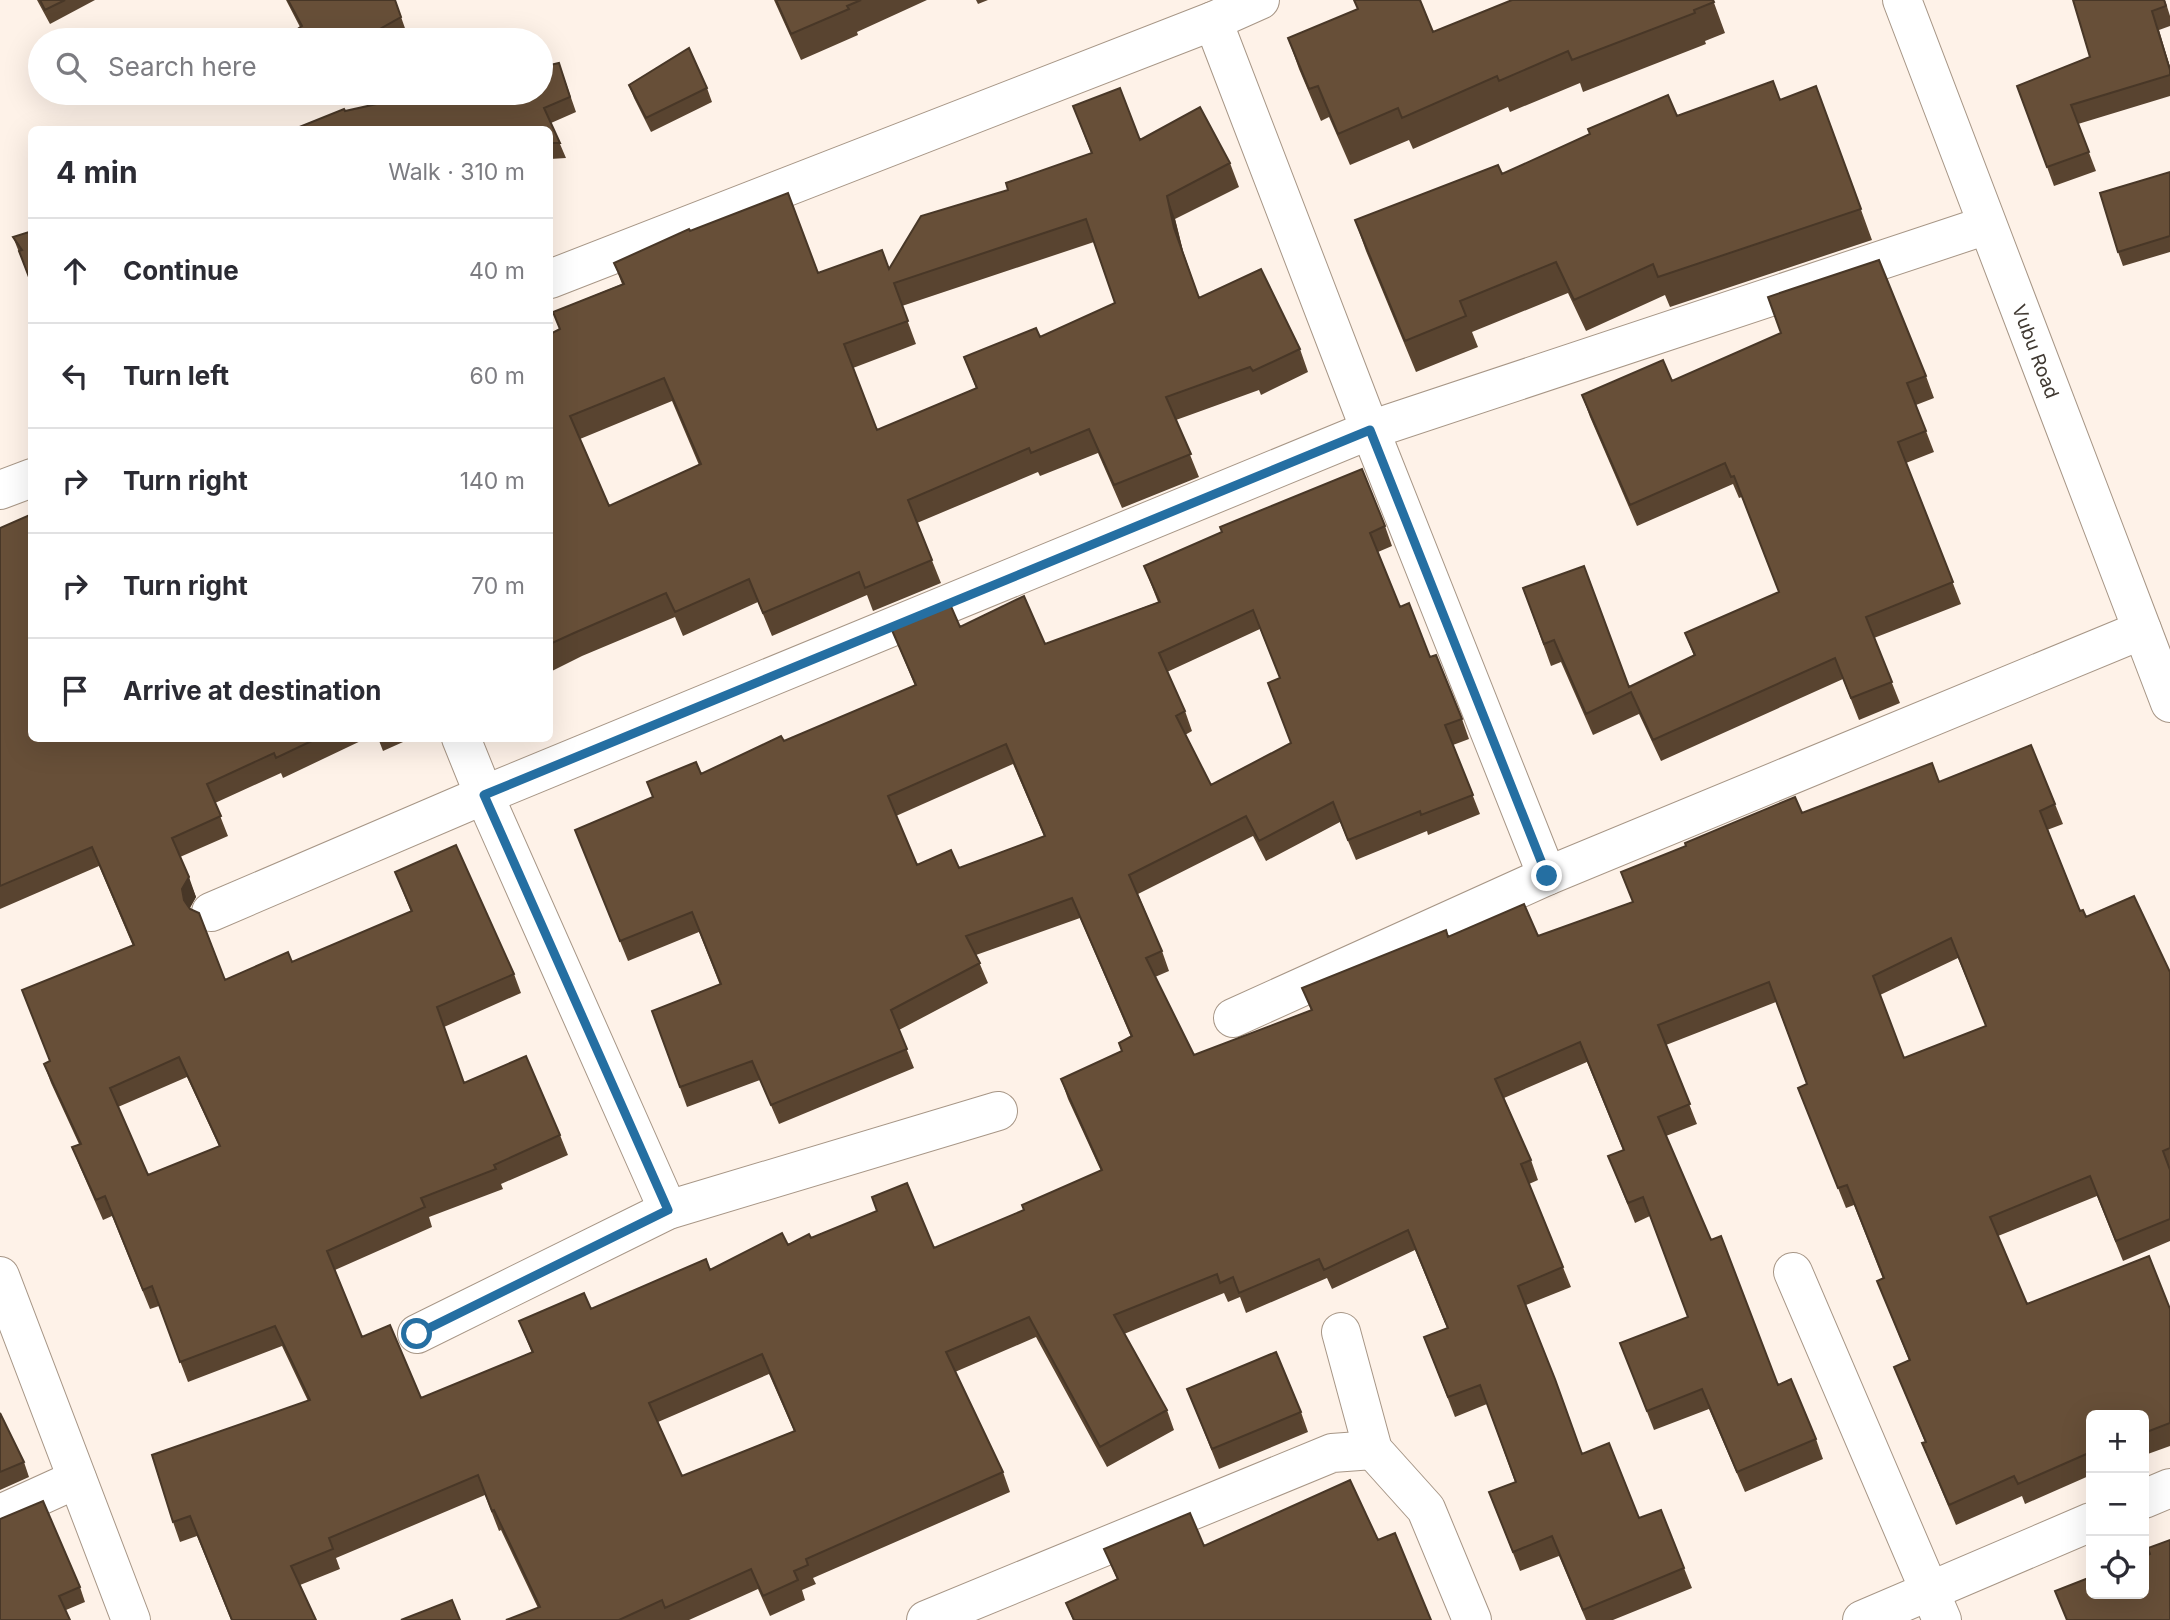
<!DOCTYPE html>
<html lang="en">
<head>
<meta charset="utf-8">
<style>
	:root { --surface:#fff; --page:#f7f7f7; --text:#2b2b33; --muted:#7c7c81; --line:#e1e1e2 }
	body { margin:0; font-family:Inter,sans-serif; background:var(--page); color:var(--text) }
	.controls { position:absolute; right:21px; bottom:21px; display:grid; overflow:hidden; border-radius:10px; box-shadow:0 7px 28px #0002 }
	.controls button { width:63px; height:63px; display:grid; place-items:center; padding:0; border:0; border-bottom:2px solid var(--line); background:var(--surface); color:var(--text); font:35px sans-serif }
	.stop { position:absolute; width:21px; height:21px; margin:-16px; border:5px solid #256fa2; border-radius:50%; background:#fff }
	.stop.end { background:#256fa2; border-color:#fff; box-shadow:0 2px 7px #0008 }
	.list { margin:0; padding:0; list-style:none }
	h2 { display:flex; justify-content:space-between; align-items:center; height:91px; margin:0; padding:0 28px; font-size:30px }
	h2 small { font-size:23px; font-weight:400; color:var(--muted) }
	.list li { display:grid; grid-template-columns:46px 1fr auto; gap:21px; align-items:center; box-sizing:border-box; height:105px; padding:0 28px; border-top:2px solid var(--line) }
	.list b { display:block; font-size:26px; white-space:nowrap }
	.list em { font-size:23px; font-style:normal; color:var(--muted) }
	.icon { flex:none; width:38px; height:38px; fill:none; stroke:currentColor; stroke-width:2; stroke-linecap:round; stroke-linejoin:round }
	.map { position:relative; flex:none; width:2170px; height:1620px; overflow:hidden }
	.search { position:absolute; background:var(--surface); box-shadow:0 7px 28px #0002; left:28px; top:28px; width:525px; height:77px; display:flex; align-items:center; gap:18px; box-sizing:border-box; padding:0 24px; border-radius:38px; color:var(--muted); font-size:26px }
	.panel { position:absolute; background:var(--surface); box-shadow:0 7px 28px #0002; left:28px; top:126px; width:525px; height:616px; border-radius:10px }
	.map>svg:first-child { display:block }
</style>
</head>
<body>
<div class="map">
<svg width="2170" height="1620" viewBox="0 0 2170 1620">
	<rect width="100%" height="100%" fill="#fef2e8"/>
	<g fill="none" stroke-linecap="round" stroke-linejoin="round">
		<defs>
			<g id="minor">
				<path id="s1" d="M1902,0L2170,703"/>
				<path d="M1213,21L1370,430L1547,876"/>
				<path d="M550,279L1213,21L1260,0"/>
				<path d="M0,490L32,478"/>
				<path d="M461,738L484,795L668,1210"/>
				<path d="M211,912L484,795L1370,430L1987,225"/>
				<path d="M1233,1018L1547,876L2142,630"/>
				<path d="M1793,1272L1942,1620"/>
				<path d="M0,1276L131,1620"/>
				<path d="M1341,1332L1373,1450L1426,1509L1472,1620"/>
				<path d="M417,1334L668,1210L998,1111"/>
				<path d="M2144,1499L2170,1488"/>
				<path d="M0,1514L77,1479"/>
				<path d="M926,1620L1332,1453L1373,1450"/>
				<path d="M1862,1620L2091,1522"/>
			</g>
		</defs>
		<!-- minor casing -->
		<use href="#minor" stroke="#a79686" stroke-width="40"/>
		<!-- minor -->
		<use href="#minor" stroke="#fff" stroke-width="38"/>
	</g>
	<!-- wall -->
	<path fill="#594430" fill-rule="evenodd" d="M37,0H95L50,24Z
		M286,0H395L406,31L389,40H303L299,28L300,27Z
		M774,0H927L857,32L858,35L801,60Z
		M976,0H988L978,4Z
		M1354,0L1433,32L1713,0L1725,33L1705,41L1706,44L1583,92L1580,83L1510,112L1508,107L1413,149L1409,140L1350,165L1329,117L1321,121L1299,69L1288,38L1358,10Z
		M2165,0L2170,16V26L2159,30L2170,67V96L2078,124L2096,171L2054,186L2017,86L2090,57Z
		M559,63L576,112L551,123L566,158L550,159V130H292L345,111Z
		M629,85L707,88L712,102L651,132L634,98Z
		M1816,86L1872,240L1670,307L1665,295L1586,331L1568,293L1472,332L1478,347L1416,372L1366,251L1355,220L1502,174L1677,116L1780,100Z
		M1073,106L1140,140L1230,163L1239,187L1175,219L1183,251L1199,298L1300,349L1308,372L1261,395L1259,390L1176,420L1199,477L1122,508L1098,453L1040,476L1038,472L917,523L941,583L873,611L867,595L772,636L758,602L683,636L675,617L582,656L550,672V334L560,329L553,312L622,284L614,263L690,231L818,273L889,269L1008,190L1091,153ZM1094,242L1115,303L1040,337L964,357L976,388L877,430L853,368L916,344L902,306ZM672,401L699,465L609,506L580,439Z
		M2170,172V252L2123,266L2118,252Z
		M32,231V285L13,237Z
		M1926,376L1934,398L1916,405L1934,452L1906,463L1961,604L1874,638L1900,703L1859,720L1843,679L1661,761L1639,714L1593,735L1561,662L1551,666L1523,588L1629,687L1694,656L1685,633L1779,592L1742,497L1739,498L1733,484L1637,526L1590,417L1582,395L1672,381Z
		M1385,526L1392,546L1378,552L1400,607L1430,657L1462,719L1469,739L1453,745L1480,814L1428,835L1427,831L1356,860L1340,822L1266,861L1253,836L1138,894L1162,951L1169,971L1155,977L1194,1055L1311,1010L1302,988L1448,937L1538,936L1632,902L1802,813L1939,782L2055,804L2063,824L2047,830L2080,911L2086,917L2170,972V1241L2123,1261L2097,1196L1998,1236L2027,1304L2170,1309V1446L2145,1455L2144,1451V1415H2091V1475L2025,1504L2022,1496L1956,1525L1930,1463L1922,1443L1925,1442L1894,1367L1909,1360L1877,1281L1883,1279L1854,1205L1846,1208L1798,1088L1807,1085L1776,1002L1666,1045L1697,1124L1666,1136L1711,1240L1778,1385L1816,1439L1823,1459L1745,1492L1709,1409L1654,1430L1628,1363L1620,1343L1688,1317L1650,1216L1635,1223L1616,1176L1608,1156L1623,1150L1587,1062L1504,1098L1531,1160L1538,1180L1529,1184L1571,1287L1526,1305L1582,1454L1684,1568L1692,1588L1613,1620H1586L1559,1556L1520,1571L1489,1492L1515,1482L1487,1404L1455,1417L1424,1337L1447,1328L1415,1250L1332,1289L1327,1278L1246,1313L1240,1297L1228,1302L1224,1293L1124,1334L1167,1410L1174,1430L1107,1467L1036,1337L955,1372L1003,1472L1010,1492L813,1578L816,1584L802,1590L805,1600L770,1616L758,1589L689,1620H506L538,1608L501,1530L499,1531L485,1495L336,1558L340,1569L300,1585L316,1620H231L197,1536L180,1542L173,1522L308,1401L282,1346L188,1382L159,1306L150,1309L112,1216L103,1220L80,1167L72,1147L79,1144L51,1083L44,1064L50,1061L133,946L99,866L0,909V528L32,738H367L283,778L281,773L215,803L228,836L180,857L196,897L190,908L225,980L292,962L411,912L395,872L514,974L521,993L444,1027L464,1083L560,1135L568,1155L501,1184L503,1189L429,1217L432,1227L335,1270L362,1337L421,1398L532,1353L519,1321L591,1309L811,1238L934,1248L1024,1210L1101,1171L1068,1099L1061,1079L1122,1051L1119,1043L1131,1037L1080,918L976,955L988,983L899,1030L914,1068L779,1124L760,1080L687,1107L652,1011L720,985L699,932L628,961L575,830L653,797L647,782L701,774L784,741L915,686L891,628L960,627L1045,644L1158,602L1144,566ZM1260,629L1280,678L1291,743L1211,785L1185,735L1192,731L1185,711L1167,672ZM1013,764L1044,836L959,868L917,865L896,816ZM1958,958L1986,1026L1904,1058L1880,995ZM187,1077L219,1146L148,1175L118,1107ZM769,1374L794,1431L682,1476L658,1422Z
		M378,738H412L383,751Z
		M1187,1389L1301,1412L1308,1432L1219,1469Z
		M0,1413L24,1462L29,1477L0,1490Z
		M1378,1540L1431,1620H1073L1066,1603L1117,1579L1104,1549Z
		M80,1587L85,1602L66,1610L0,1620Z"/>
	<!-- shaded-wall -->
	<path fill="#483727" d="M2152,11L2170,67V70Z
		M1167,196L1175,219L1183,251L1174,228Z
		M189,877L196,897L189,909L184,900L182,889Z"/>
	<!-- building -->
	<path fill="#674f38" stroke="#483727" stroke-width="2" fill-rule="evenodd" d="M40,0H65L45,10Z
		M288,0H395L401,17L360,40H307L299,28L302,26Z
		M776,0H861L847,6L849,9L791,34Z
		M1354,0H1420L1433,32L1512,0H1713L1714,2L1694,10L1695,13L1572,60L1568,51L1499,81L1497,76L1402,118L1398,108L1338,134L1318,86L1309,89L1288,38L1358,9Z
		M2073,0H2164L2166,6L2152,11L2170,70V75L2071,105L2089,152L2047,167L2017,86L2090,57Z
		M689,48L707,88L646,118L629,85Z
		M559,63L570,97L544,108L560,143H550V130H502V128L498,130H292L344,109L345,111L426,93H541V67Z
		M1773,81L1780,100L1816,86L1861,209L1658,277L1653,264L1574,300L1556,262L1460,301L1466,316L1405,341L1355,220L1498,165L1502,174L1590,134L1588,129L1668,95L1677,116Z
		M1120,88L1140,140L1200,107L1230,163L1167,196L1174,228L1199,298L1261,269L1300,349L1253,371L1250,367L1166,397L1191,454L1114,485L1089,429L1031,453L1029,448L908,500L932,560L865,588L859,572L763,613L749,579L675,612L666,593L574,633L550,644V334L560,329L553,312L624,284L614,263L689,229L690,231L788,193L818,273L882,250L889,269L921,216L1008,190L1006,183L1092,153L1073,106ZM1086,219L1115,303L1040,337L1036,328L964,357L977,388L877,430L844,344L908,321L894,283ZM664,378L701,464L609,506L570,416Z
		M2170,172V236L2118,252L2100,193Z
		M32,231V285L19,251L22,250L13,237Z
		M1879,260L1926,376L1907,383L1926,431L1898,442L1953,582L1866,617L1892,682L1851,698L1835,658L1653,740L1631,692L1586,714L1554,640L1544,644L1523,588L1584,566L1629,687L1695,655L1685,633L1779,592L1734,476L1731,477L1725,463L1630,505L1582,395L1663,360L1672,381L1781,333L1768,297Z
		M1362,469L1385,526L1370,533L1400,607L1409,603L1430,657L1436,655L1462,719L1445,725L1473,795L1421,815L1420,811L1348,840L1333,802L1259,841L1246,816L1129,875L1162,951L1146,958L1194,1055L1312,1010L1302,988L1446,930L1448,937L1524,904L1538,936L1633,902L1621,872L1686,846L1685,843L1795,797L1802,813L1932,763L1939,782L2031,745L2055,804L2040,811L2080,911L2083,910L2086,917L2134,896L2170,972V1148L2163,1151L2170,1170V1219L2116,1241L2090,1176L1990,1217L2027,1304L2149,1256L2170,1309V1423L2144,1433V1415H2091V1452L2018,1484L2014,1476L1949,1505L1922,1443L1926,1442L1894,1367L1910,1360L1877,1281L1884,1278L1847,1185L1838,1188L1798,1088L1807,1084L1769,982L1658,1025L1690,1104L1658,1117L1711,1240L1721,1236L1778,1385L1791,1379L1816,1439L1737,1472L1702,1389L1647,1411L1620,1343L1688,1317L1643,1197L1628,1203L1608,1156L1624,1150L1580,1042L1495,1079L1531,1160L1521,1164L1563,1267L1518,1286L1555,1379L1582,1454L1609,1443L1639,1518L1661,1510L1684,1568L1583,1610L1552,1536L1513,1552L1489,1492L1516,1482L1480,1385L1448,1397L1424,1337L1448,1328L1408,1230L1324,1270L1319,1259L1239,1293L1233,1277L1220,1283L1217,1274L1114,1315L1167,1410L1100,1447L1029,1317L946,1352L1003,1472L806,1559L808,1565L794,1571L798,1580L763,1596L751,1569L665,1608L662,1600L619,1620H506L540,1607L494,1510L492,1511L478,1475L329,1538L333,1549L291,1566L316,1620H232L190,1516L173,1522L152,1455L310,1400L275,1326L180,1362L152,1286L143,1290L105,1196L96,1200L72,1147L81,1144L44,1064L50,1061L22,990L134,945L92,847L0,886V528L32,514V738H318L276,758L274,753L207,784L221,816L172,838L189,877L182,889L184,900L190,909L199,913L225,980L288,952L292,962L412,911L395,872L456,845L514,974L437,1007L464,1083L526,1056L560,1135L494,1165L496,1169L421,1198L425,1207L327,1251L362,1337L390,1325L421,1398L533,1352L519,1321L584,1293L591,1309L706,1259L710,1270L782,1233L788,1245L809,1234L811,1238L877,1211L872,1197L907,1183L934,1248L1024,1210L1022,1205L1102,1170L1061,1079L1122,1051L1119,1043L1132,1036L1072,898L966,936L980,963L891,1010L907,1049L771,1105L752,1061L680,1087L652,1011L721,984L692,912L620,941L575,830L653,797L647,782L696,762L701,774L781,736L784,741L916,685L891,628L950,604L960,627L1024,596L1045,644L1160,602L1144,566L1222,532L1220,527ZM1253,610L1280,678L1268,683L1291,743L1211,785L1176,716L1185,711L1159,653ZM1006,744L1045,836L959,868L951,850L917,865L888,796ZM1951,938L1986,1026L1904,1058L1873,976ZM179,1057L220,1146L148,1175L110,1088ZM762,1354L795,1431L682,1476L649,1403Z
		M1276,1352L1301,1412L1212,1449L1187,1389Z
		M0,1413L24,1462L0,1472Z
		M1350,1480L1378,1540L1395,1533L1431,1620H1074L1066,1603L1118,1579L1104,1549L1190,1513L1204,1546Z
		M43,1501L80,1587L59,1596L70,1620H0V1519Z
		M2170,1540V1620H2067L2055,1591L2091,1577V1594H2144V1557L2150,1554L2148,1548Z
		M452,1600L460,1620H401Z"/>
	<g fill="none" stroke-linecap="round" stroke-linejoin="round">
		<!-- route -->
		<path stroke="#256fa2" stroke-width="9" d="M417,1334L668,1210L484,795L1370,430L1547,876"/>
	</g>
	<g text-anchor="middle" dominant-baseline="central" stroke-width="7" stroke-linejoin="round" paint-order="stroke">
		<!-- street labels -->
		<g font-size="19" fill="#3f3831" stroke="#fff">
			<text stroke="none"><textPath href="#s1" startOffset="376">Vubu Road</textPath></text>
		</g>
	</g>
</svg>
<div class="controls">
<button>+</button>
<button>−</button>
<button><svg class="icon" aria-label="locate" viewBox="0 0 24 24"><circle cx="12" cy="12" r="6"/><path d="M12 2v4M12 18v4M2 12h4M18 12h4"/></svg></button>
</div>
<div class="stop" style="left:417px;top:1334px"></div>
<div class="stop end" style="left:1547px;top:876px"></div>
<div class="search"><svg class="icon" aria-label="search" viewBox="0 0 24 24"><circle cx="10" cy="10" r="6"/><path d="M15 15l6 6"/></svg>Search here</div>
<section class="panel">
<h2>4 min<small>Walk · 310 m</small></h2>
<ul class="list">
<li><svg class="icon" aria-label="ahead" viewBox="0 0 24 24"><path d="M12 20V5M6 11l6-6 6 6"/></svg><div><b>Continue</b></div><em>40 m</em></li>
<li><svg class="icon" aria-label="left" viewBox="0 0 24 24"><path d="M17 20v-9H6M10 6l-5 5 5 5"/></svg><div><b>Turn left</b></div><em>60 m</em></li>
<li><svg class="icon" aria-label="right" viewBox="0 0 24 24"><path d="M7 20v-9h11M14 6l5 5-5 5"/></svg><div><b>Turn right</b></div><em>140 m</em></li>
<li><svg class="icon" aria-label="right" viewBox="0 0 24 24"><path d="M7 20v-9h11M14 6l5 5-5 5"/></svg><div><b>Turn right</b></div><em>70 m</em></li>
<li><svg class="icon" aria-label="arrive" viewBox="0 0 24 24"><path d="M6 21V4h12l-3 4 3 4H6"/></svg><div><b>Arrive at destination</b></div></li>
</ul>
</section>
</div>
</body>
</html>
